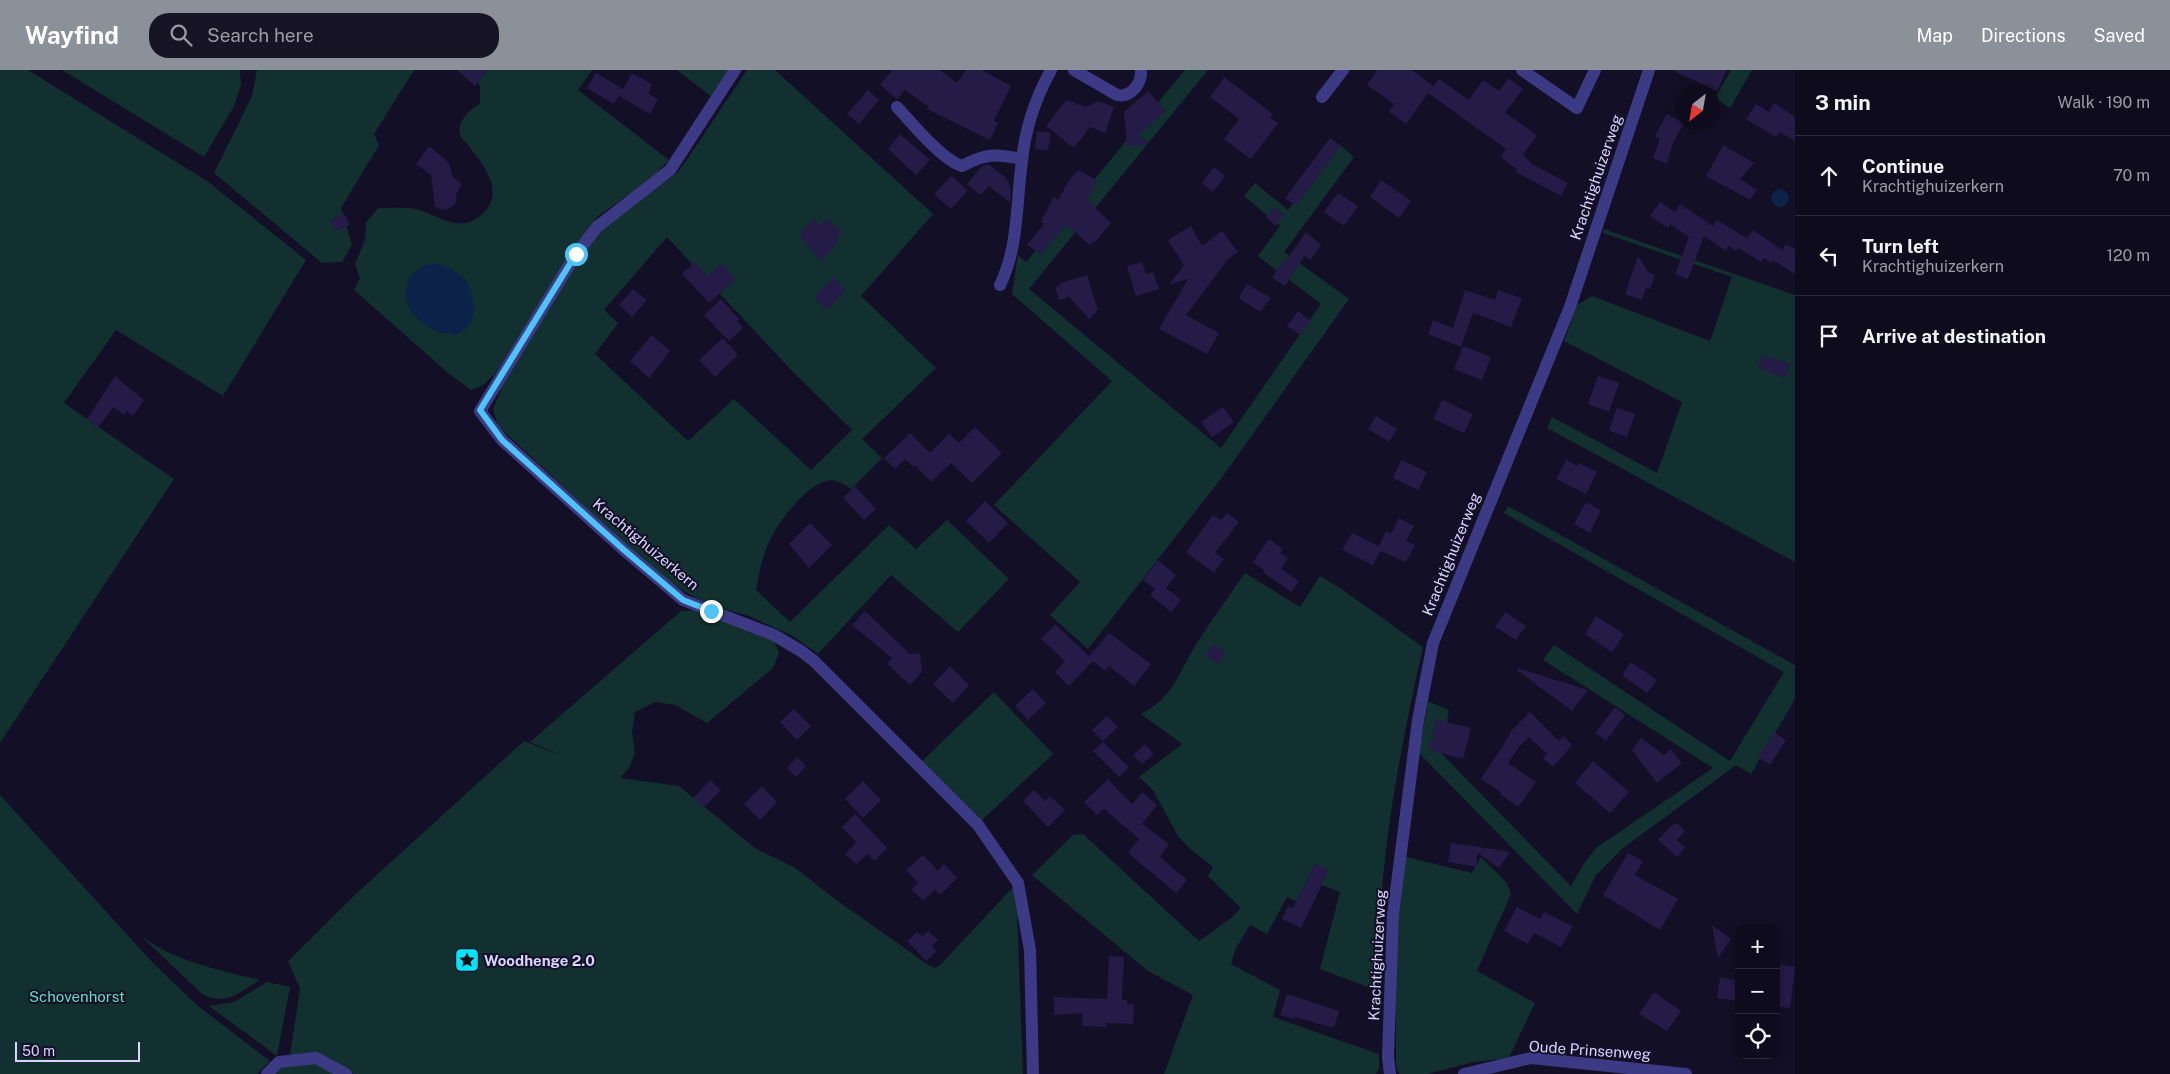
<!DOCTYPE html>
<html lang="en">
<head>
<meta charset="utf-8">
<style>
	:root { --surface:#0e0b1c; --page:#171425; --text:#f1f3f6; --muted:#9b9ba3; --line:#2e2b3b; --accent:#8c9099 }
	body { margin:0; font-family:"Public Sans",sans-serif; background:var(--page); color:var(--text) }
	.controls { position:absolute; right:15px; bottom:15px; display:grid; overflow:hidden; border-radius:10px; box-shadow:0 2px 12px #0003 }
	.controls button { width:45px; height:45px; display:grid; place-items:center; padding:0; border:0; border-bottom:1px solid var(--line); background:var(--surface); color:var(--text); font:25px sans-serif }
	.compass { position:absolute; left:1675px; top:15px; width:45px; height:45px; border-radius:50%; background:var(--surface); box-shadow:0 2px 12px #0003; rotate:211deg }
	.scale { position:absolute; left:15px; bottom:12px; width:125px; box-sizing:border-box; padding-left:5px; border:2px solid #d9d4ff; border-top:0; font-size:14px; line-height:18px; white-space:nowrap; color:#d9d4ff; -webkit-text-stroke:4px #130f26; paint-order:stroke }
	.stop { position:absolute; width:15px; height:15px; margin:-11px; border:4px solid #4fc3f7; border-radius:50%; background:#fff }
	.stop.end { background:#4fc3f7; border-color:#fff; box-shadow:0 1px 5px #0008 }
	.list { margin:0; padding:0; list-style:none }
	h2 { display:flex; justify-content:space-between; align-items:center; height:65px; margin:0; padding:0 20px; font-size:21px }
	h2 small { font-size:16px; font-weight:400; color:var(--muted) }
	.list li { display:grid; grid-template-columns:32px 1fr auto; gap:15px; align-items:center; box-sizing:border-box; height:80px; padding:0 20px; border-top:1px solid var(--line) }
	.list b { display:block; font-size:19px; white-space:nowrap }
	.list p { margin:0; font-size:16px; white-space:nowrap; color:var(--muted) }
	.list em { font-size:16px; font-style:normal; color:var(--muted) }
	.icon { flex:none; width:28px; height:28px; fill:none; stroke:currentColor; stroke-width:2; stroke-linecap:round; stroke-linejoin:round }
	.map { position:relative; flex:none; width:1795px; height:1004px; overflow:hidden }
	header { display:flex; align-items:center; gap:30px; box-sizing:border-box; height:70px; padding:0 25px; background:var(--accent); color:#fff }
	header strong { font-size:24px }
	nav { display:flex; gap:28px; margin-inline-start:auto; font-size:18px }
	.search { width:350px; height:45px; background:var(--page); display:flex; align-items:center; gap:12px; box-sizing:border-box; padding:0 18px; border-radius:20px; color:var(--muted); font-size:19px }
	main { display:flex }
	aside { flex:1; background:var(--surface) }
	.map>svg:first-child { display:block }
</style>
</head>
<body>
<header>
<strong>Wayfind</strong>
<div class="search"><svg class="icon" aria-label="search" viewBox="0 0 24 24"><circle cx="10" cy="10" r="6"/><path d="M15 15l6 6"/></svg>Search here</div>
<nav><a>Map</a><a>Directions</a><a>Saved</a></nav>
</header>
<main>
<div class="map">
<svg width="1795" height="1004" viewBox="0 0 1795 1004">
	<rect width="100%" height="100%" fill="#130f26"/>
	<!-- green -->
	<path fill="#12302f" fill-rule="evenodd" d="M0,0H28L207,111L306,190L223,326L116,260L64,333L174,409L0,673Z
		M62,0H240L241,15L234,36L204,87Z
		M257,0H414L374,64L379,75L341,138L352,175L342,192L322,193L214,103L252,26Z
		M472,0H592L578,20L669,90L650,110L598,146L580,170L495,304L482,316L471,320L447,302L354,220L360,208L355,194L365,170L366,153L378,138C387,138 409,137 416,139C434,144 449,156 467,153C475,151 482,145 486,140C503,121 484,95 471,79C469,75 463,71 461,67C455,52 469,40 480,34V16ZM450,199L466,210L472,225L441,263C411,247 413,245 407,213L414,202Z
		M677,0H728L711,26Z
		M747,0H775L933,144L861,226L936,298L862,369L882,388L851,419C844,414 835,408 826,411C806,416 777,453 769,472C762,487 759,504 756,520L790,552L889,455L916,479L947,450L1009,509L958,562L891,505L818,584L793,566L749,546L707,534L664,510L498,356L493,339L506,307L587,178L605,155L677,103L688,88ZM667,167L793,302L852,360L811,400L734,329L688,371L595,284L618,253L604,240Z
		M1185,0H1208L1029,219L1221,378L1321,234L1258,186L1280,156L1244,126L1255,113L1288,140L1339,74L1354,87L1284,182L1349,229L1223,406L1088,579L1050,545L1080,512L994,435L1112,311L1012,224L1018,185L1026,192Z
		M1731,0H1752L1730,38L1715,28Z
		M1604,159L1795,225V492L1547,358L1552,347L1657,403L1682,332L1564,271L1577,235L1592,226L1710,271L1732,207L1603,163Z
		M1508,436L1795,595V629L1751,704L1736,695L1622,779L1596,805L1577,844L1419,683L1428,631L1449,640L1441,683L1571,816L1583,795L1596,778L1713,698L1543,590L1554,575L1730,691L1784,602L1504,443Z
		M1245,503L1300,537L1320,506L1343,520L1423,577C1402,670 1384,765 1379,860C1378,880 1379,901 1379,921L1320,899L1340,822L1321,815L1309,837L1287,827L1267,864L1250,855L1235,880L1231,894L1280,920L1273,947L1379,984V998L1376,1004H1164L1193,925L1148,901L1032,805L1073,765L1083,764L1199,871L1230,849L1241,838L1208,806L1213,797L1188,777L1178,766L1153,720L1139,707L1182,674L1141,644C1175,627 1178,602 1197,573C1212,549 1229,526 1245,503Z
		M697,540L774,571L779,583L773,598L707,653L675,635L655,632L635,642L632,662L635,683L629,698L620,708L679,716L756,779L794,797L835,829L930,896L936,898L941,894L1016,814L1023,1004H353L342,998L290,985L300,919L288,891L358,822L524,671L573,690L530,672L681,541Z
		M994,622L1053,684L980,752L921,692Z
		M0,725L152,892L198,936L270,991L257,1004H0Z
		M1403,786L1472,803L1481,787L1507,813L1511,824L1477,901L1535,933L1509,988L1474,992L1427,1004H1399L1396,995V861Z
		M140,865C173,891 219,900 260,910C238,923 226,937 201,923Z
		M267,912L290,917L277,986L209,936L234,932Z
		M315,992L337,1004H276L286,994Z"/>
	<!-- water -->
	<path fill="#0c2248" d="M1771 128a9 9 0 1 1 18 0a9 9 0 1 1-18 0Z
		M436,193C445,197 460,202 466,211C473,221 477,241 471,252C468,258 461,262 456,265C440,263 425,258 414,245C396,224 409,195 436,193Z"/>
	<!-- building -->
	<path fill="#241b47" d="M457,0H488L475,16Z
		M892,0H940L957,13L966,0H982L1011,16L994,51L998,53L990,70L927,39L929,37L905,20L897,29L880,15Z
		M1377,0H1412L1433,16L1406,54L1389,42L1394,34L1367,15Z
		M1672,0H1727L1717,21Z
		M596,3L623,19L614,34L587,18Z
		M632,3L652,14L649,24L658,29L650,44L619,26Z
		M1224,7L1273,44L1270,48L1278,53L1251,89L1224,69L1239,49L1210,27Z
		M1509,8L1523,19L1505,43L1537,65L1523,85L1532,94L1568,113L1561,126L1516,102L1517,100L1501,87L1506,79L1428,23L1439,9L1469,30L1483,10L1499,21Z
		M868,20L879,30L859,54L847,44Z
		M1148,21L1166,41L1138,65L1149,74L1127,76L1124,42Z
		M1066,30L1086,37L1098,31L1114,37L1105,63L1090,57L1074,78L1046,56Z
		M1774,33L1795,47V71L1780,62L1776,67L1746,49L1756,34L1769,42Z
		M1667,44L1684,53L1673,73L1667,94L1653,88L1660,69L1655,66Z
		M1037,61L1051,63L1048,81L1035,79Z
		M900,64L930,90L916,105L888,79Z
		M1330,68L1341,76L1296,136L1285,128Z
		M1723,75L1754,93L1740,109L1757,120L1750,130L1706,106Z
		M429,76L445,89L449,94L453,107L460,112L461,116L456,124L457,132L452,137L443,140L435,137L431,105L416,94Z
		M989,94L1007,109L1011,120L1010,133L989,116L981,125L967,114L982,96Z
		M1214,97L1225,106L1213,122L1202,113Z
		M1078,100L1097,110L1087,130L1111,153L1094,173L1092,172L1090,175L1066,155L1041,184L1027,175L1044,154L1041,152L1054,126L1058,130L1068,112Z
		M951,106L968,120L951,139L934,124Z
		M1381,110L1411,131L1399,148L1370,127Z
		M1338,123L1358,136L1344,156L1324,142Z
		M1660,132L1675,142L1680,134L1713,156L1717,150L1747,168L1753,160L1782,180L1786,174L1795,179V204L1773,190L1771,193L1764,188L1761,192L1738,178L1736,181L1729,176L1726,181L1704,166L1688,209L1675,204L1689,167L1670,154L1668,158L1650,146Z
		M1274,137L1284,145L1276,156L1266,147Z
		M344,143L350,155L336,161L330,150Z
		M827,148L842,162L835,169L838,172L821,191L799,165L814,149L821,155Z
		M1191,156L1202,176L1222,161L1238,182L1228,189L1186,245L1219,263L1207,284L1159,259L1188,209L1169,215L1184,195L1168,170Z
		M1306,162L1321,175L1311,190L1304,186L1285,216L1272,208L1282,191L1284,193Z
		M1638,186L1648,202L1655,205L1650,219L1646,218L1642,230L1625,224Z
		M695,192L708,206L721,193L736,209L709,233L682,204Z
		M1142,192L1146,204L1153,202L1159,219L1136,226L1127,196Z
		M1087,205L1098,240L1089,249L1069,227L1059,230L1055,217L1059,216V214Z
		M833,207L846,220L827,240L814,227Z
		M1247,214L1271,228L1260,242L1239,228Z
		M633,219L647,230L632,247L619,235Z
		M1465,220L1495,230L1498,220L1522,228L1511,257L1473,243L1461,277L1428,264L1433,250L1453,258Z
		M721,229L739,249L737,251L743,258L729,271L704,245Z
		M1298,241L1311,251L1300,265L1287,256Z
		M652,265L670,281L649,308L630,291Z
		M723,268L738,285L715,307L699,290Z
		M1463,276L1491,287L1482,310L1454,299Z
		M1763,285L1790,294L1785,308L1758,298Z
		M115,306L144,330L133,346L127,341L124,345L113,337L98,358L87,349Z
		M1598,306L1619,313L1609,342L1588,334Z
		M1442,330L1473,344L1464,363L1433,349Z
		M1223,337L1234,352L1212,367L1201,352Z
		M1617,338L1635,344L1627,367L1609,361Z
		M1376,346L1397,359L1389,372L1368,359Z
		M975,357L1002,383L972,413L951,393L931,412L915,395L913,397L905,389L895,399L884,388L910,363L930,383L949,364L959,373Z
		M1401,390L1427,402L1418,420L1393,408Z
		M1566,390L1577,396L1579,393L1597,402L1586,424L1556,409Z
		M855,416L876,439L864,450L843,428Z
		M985,431L1008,453L989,473L966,451Z
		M1586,432L1601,440L1590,463L1574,454Z
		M1227,443L1239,452L1215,483L1224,489L1214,503L1186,482L1213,445L1221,450Z
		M1399,448L1414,456L1406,471L1415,475L1406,492L1380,481L1373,495L1342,480L1352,463L1379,476L1386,461L1391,464Z
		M810,453L832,475L809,498L789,474Z
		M1269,469L1283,479L1280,483L1288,488L1281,499L1299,511L1291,522L1263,502L1264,500L1253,492Z
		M1158,490L1176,505L1166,518L1181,530L1171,542L1150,525L1155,519L1143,510Z
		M865,541L910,584L920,583L922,602L910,615L887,594L892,588L852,555Z
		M1505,542L1526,556L1516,570L1495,557Z
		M1596,546L1624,564L1612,582L1585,564Z
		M1055,554L1089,586L1109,563L1151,594L1134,616L1109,596L1105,601L1093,591L1069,616L1055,602L1065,591L1041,569Z
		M1212,574L1226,582L1219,594L1205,586Z
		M1631,592L1657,610L1647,623L1622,605Z
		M950,596L969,615L953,633L933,614Z
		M1518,598L1588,620L1572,641L1517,600Z
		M1033,619L1046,633L1028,650L1015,636Z
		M1615,637L1625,645L1606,671L1595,663Z
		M794,639L811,656L797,670L780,652Z
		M1530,642L1559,671L1563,666L1572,675L1553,697L1543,688L1547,684L1529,667L1518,678L1508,693L1536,712L1518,737L1500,724L1501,722L1481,709L1511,663L1510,662Z
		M1107,646L1118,657L1103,671L1092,660Z
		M1436,649L1471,658L1463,689L1429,680Z
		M1774,662L1786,670L1770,695L1758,687Z
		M1641,668L1664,685L1671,679L1682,693L1657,713L1632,680Z
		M1103,672L1129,697L1119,707L1093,681Z
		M1145,674L1154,684L1142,694L1133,685Z
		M797,687L806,696L796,707L787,698Z
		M1593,691L1629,722L1610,743L1575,713Z
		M1108,709L1132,734L1142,722L1157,735L1142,754L1169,774L1160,787L1187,810L1176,823L1128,783L1139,769L1104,739L1097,745L1084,732Z
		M710,710L721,720L703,738L693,728Z
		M863,711L881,730L863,748L845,729Z
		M762,716L777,732L760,750L744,734Z
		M1034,720L1045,731L1050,726L1065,740L1048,757L1023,731Z
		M855,744L887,778L875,791L867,784L857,794L845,784L856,772L842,757Z
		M1673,754H1678L1685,761L1677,770L1685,777L1677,787L1658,770Z
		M1451,773L1473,776L1510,782L1499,798L1478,783L1476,797L1448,792Z
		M1628,783L1643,791L1635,805L1678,829L1660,860L1603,825Z
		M923,785L938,801L944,794L957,808L940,825L935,820L923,831L911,819L918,813L906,800Z
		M1315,793L1329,800L1301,858L1282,849L1288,836L1293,838Z
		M1517,837L1540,849L1544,842L1573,856L1561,877L1534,863L1528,874L1504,861Z
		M1712,855L1731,869L1718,888Z
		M928,861L938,870L932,876L936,882L926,891L907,871L917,862L922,866Z
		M1109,886L1124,887L1122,930H1127V934H1134L1133,954L1106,953V957L1082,956L1083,943L1054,945V927L1107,929Z
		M1776,893L1795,897L1790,938L1776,936Z
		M1720,908L1739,910V931L1717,928Z
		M1654,922L1681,941L1667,961L1639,944Z
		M1287,924L1339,941L1334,958L1294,947L1293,949L1280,945Z"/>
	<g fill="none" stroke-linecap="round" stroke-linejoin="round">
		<!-- street -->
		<path stroke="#3d3a85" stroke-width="12" d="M735,0L670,100L597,157L576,184L480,341L502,370L624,480L683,530L774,565L801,581L814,591L978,755L1018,813L1030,880L1033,1004
			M1074,0L1117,25C1131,28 1142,13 1141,0
			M1522,0L1577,38L1595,0
			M1322,27L1343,0
			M897,37C912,53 942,90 962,96C986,83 996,84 1022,89
			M1000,215C1019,176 1016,133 1022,91C1025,60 1036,27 1051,0
			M267,1004L279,992L316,988L346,1004
			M1390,1004L1388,987L1393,844L1418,650L1433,573L1570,237L1649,0
			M1464,1004L1531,988L1686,1004"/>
	</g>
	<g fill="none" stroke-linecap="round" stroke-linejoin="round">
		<!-- route -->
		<path stroke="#4fc3f7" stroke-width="6" d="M576,184L480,340L502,370L624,480L683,530L711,541"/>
	</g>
	<!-- icons -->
	<defs>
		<symbol id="sight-square" viewBox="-11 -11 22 22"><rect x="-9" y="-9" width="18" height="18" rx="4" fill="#00e5ff" stroke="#130f26"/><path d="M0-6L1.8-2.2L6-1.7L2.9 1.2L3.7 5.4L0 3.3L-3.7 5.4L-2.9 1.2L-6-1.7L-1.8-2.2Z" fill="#111"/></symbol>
	</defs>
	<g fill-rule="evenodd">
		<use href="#sight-square" x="453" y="876" width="28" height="28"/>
	</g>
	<g text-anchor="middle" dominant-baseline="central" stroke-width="4" stroke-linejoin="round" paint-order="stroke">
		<!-- street labels -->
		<g font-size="15" fill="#d9d4ff" stroke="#130f26">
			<text transform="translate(1596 107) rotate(-71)">Krachtighuizerweg</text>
			<text transform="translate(646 474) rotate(40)">Krachtighuizerkern</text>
			<text transform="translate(1451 484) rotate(-68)">Krachtighuizerweg</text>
			<text transform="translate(1377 885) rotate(-87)">Krachtighuizerweg</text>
			<text transform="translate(1590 980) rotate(4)">Oude Prinsenweg</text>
		</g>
		<!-- poi labels -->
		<g font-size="15" font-weight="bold" fill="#d9d4ff" stroke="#130f26" text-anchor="start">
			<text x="484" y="890">Woodhenge 2.0</text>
		</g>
		<!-- park labels -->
		<g font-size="15" fill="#5fe0c0" stroke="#130f26">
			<text x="77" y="926">Schovenhorst</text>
		</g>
	</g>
</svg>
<div class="controls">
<button>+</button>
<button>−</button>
<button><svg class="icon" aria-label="locate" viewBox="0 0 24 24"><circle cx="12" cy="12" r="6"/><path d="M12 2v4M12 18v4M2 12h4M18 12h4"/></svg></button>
</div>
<svg class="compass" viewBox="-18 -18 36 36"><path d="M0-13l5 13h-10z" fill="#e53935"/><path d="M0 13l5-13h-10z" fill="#9b9ba3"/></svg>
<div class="scale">50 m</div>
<div class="stop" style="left:576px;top:184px"></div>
<div class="stop end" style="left:711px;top:541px"></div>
</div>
<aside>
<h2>3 min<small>Walk · 190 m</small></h2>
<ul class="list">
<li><svg class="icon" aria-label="ahead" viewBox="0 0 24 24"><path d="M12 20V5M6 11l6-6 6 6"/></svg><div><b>Continue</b><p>Krachtighuizerkern</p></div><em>70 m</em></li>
<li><svg class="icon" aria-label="left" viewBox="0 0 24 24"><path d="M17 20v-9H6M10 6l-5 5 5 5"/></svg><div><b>Turn left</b><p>Krachtighuizerkern</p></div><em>120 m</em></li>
<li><svg class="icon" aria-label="arrive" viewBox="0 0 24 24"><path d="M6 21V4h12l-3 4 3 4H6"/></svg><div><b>Arrive at destination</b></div></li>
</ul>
</aside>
</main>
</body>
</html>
